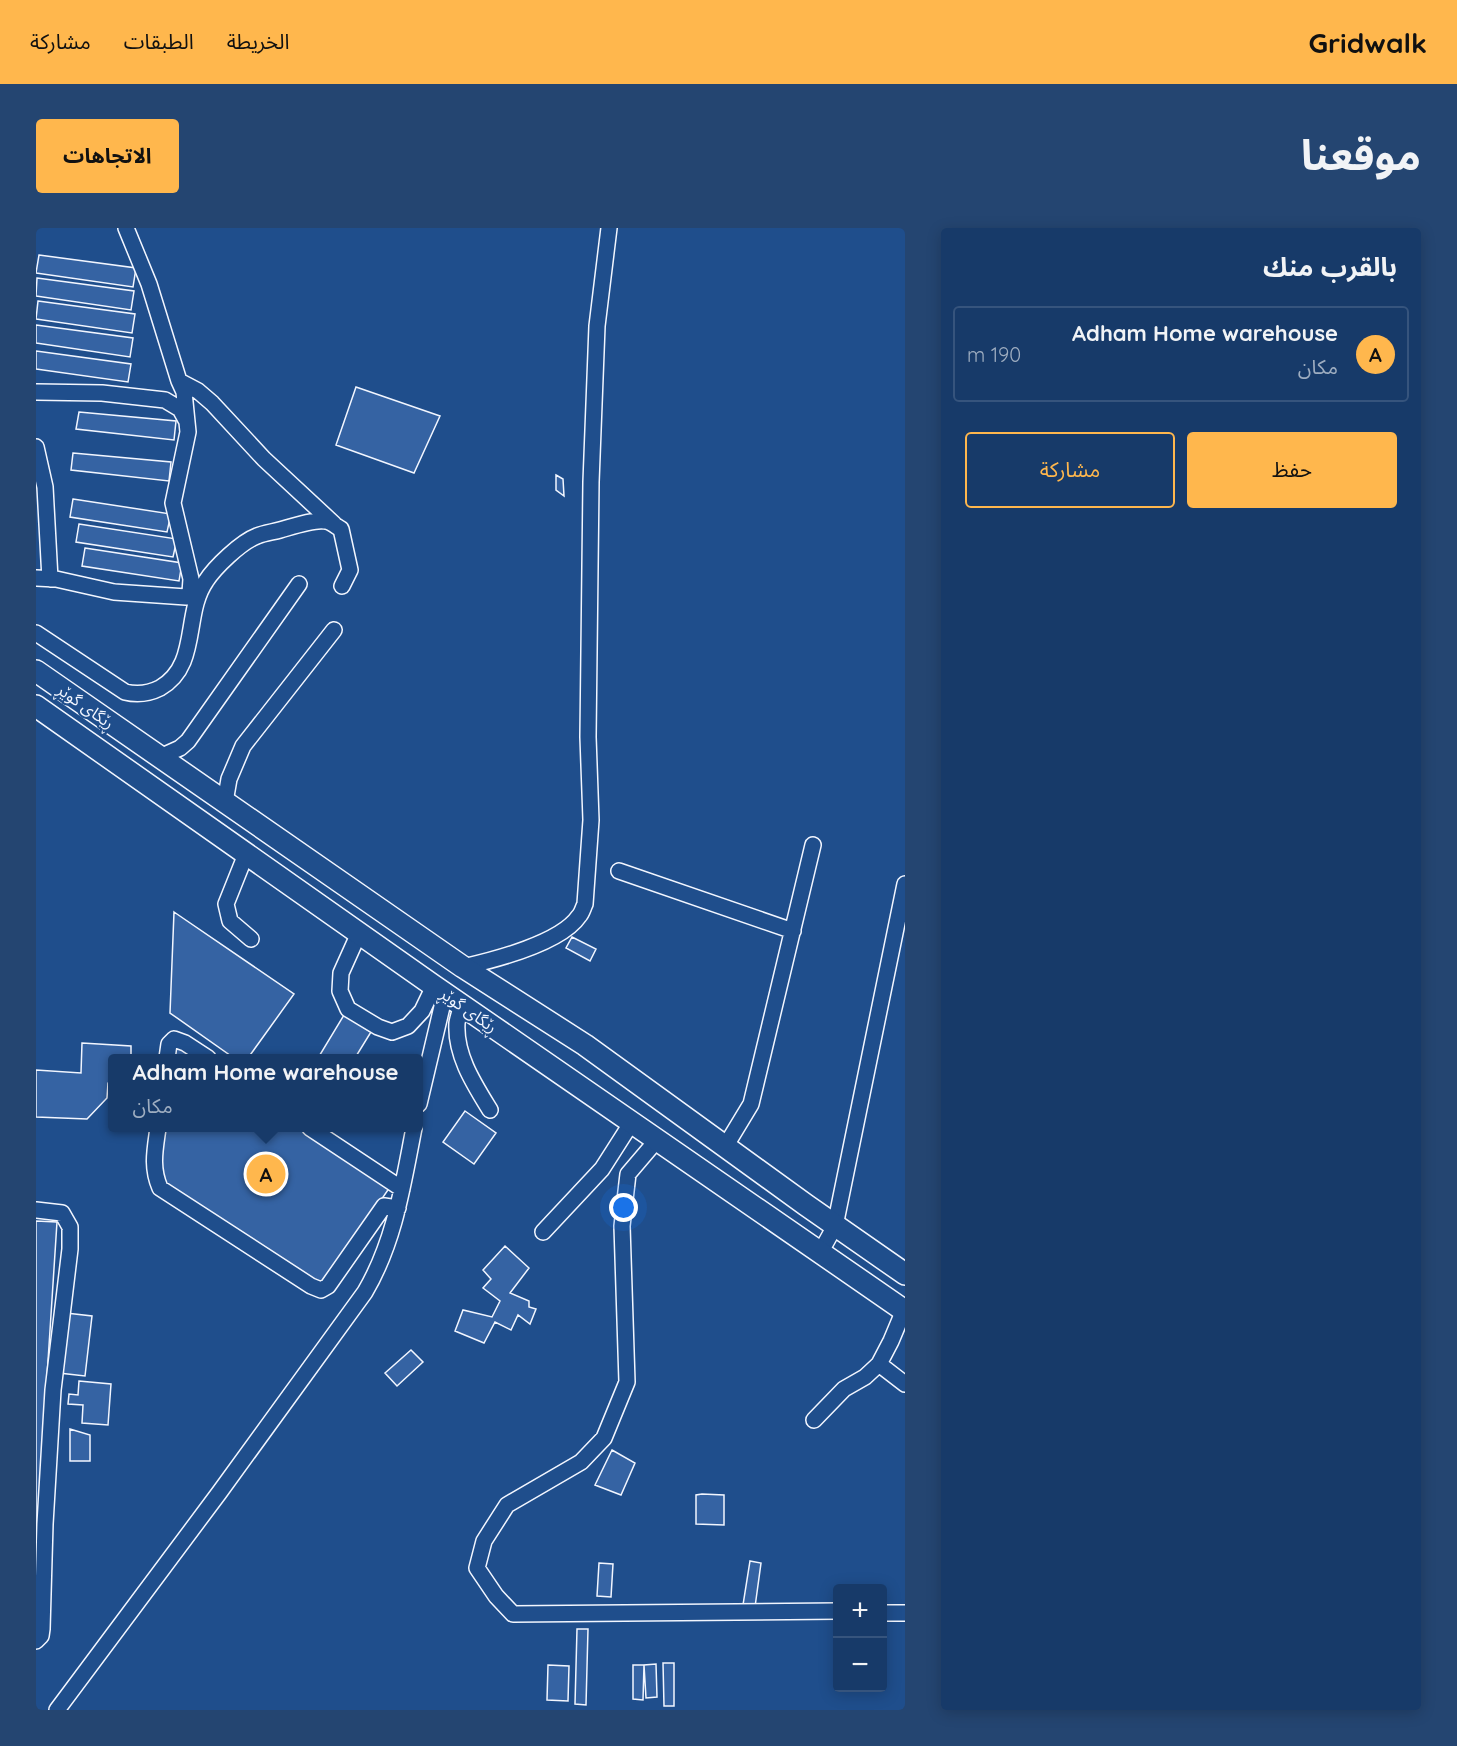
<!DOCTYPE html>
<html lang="ar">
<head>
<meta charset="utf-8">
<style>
	:root { --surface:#173a69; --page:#244571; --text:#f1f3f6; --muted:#9eadc0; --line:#36547d; --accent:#ffb74d }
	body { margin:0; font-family:Quicksand,"Noto Sans Arabic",sans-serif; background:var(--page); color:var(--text); direction:rtl }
	.controls { position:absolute; right:18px; bottom:18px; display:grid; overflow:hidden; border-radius:6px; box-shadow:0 3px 15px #0003 }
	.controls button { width:54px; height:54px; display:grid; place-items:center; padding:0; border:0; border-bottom:2px solid var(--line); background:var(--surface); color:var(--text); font:30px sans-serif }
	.you { position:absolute; left:588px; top:980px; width:21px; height:21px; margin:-15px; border:4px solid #fff; border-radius:50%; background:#1a73e8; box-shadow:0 0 0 9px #1a73e833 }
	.badge { display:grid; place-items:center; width:39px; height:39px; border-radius:50%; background:var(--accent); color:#111; font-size:20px; font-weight:700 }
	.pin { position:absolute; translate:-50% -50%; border:3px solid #fff; box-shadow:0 2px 6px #0006 }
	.popup { position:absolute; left:72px; top:826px; width:315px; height:78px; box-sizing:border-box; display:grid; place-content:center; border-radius:6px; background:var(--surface); filter:drop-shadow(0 2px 4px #0005); font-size:20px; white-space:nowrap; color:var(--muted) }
	.popup b { font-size:22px; color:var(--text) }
	.popup::after { content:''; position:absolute; left:50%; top:100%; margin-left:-12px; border:12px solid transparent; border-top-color:var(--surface) }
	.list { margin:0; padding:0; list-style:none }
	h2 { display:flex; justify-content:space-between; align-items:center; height:78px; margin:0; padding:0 24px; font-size:26px }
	h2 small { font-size:20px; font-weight:400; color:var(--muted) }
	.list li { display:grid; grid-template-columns:39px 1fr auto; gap:18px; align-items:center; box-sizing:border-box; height:96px; margin:0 12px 12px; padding:0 12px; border:2px solid var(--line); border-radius:6px }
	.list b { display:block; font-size:22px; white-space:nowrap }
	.list p { margin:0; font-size:20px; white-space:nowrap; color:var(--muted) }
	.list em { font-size:20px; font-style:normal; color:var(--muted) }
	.actions { display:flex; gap:12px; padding:18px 24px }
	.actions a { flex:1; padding:14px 0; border:2px solid var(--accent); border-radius:6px; text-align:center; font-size:21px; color:var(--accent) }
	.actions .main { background:var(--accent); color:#111 }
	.map { position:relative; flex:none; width:869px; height:1482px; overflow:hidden; direction:ltr; border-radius:6px }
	header { display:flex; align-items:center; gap:36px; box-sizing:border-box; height:84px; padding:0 30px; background:var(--accent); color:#111 }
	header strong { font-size:28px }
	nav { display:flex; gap:33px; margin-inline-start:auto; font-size:21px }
	.intro { display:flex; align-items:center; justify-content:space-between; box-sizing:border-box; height:144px; padding:0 36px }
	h1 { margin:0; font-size:42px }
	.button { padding:15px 27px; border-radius:6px; background:var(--accent); color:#111; font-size:21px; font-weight:700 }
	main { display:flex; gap:36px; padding:0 36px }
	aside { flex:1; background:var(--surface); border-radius:6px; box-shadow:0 3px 15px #0003 }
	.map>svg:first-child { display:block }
</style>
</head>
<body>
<header>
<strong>Gridwalk</strong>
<nav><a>الخريطة</a><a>الطبقات</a><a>مشاركة</a></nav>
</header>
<div class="intro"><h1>موقعنا</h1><a class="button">الاتجاهات</a></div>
<main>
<aside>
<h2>بالقرب منك<small></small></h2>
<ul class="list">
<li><span class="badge">A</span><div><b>Adham Home warehouse</b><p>مكان</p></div><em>190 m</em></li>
</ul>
<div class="actions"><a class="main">حفظ</a><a>مشاركة</a></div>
</aside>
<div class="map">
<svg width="869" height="1482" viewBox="0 0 869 1482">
	<rect width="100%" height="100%" fill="#1f4e8c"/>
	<!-- building -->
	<path fill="#3563a3" stroke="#f2f6ff" stroke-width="1.5" d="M3,27L100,40L97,59L0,45Z
		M1,50L98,63L95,82L0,68Z
		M2,73L99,86L96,105L0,91Z
		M0,97L97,110L94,129L0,115Z
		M0,123L95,136L92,154L0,141Z
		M320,159L404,188L378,245L300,217Z
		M43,184L140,193L138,212L40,201Z
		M37,225L135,234L133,253L35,242Z
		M520,247L527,251L528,268L520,262Z
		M37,271L135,286L131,304L34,289Z
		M43,296L141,311L137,329L40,314Z
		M49,320L146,335L143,353L46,338Z
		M138,684L258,766L212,830H198L134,785Z
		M536,709L560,721L554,733L530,720Z
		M308,787L335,804L319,830H282Z
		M46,815L95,818V830H77V854L72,855L71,870L51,891L0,889V842L45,845Z
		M138,816L160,830H136Z
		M429,883L460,905L438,936L407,914Z
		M128,900H265L354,959L288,1055L277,1054L129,957L123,935Z
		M0,993L21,994L0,1319Z
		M469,1018L493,1040L474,1065L493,1073V1079L500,1081L494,1096L482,1087L475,1102L459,1094L448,1115L419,1103L427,1082L456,1089L464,1073L447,1060L455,1051L447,1042Z
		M30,1085L56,1088L49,1148L23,1145Z
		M375,1122L387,1134L361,1158L349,1145Z
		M43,1153L75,1156L72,1197L46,1195L47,1177L32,1176L33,1166L42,1167Z
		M34,1201L54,1207V1233H34Z
		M576,1222L599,1235L585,1267L559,1257Z
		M666,1266L688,1267V1297L660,1296V1267Z
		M714,1333L725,1335L719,1379L707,1377Z
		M563,1335L577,1336L575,1369L561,1368Z
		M541,1401H552L550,1477L539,1476Z
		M627,1435H638V1478H628Z
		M620,1436L621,1469L610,1470L608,1437Z
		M512,1437L533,1438L532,1473L511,1472Z
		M597,1437H608L607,1472L597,1471Z"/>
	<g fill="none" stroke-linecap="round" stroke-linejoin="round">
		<defs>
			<path id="minor" d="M90,0L113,56L143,153L162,163L176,175L228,231L298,296
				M0,164L66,165L129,172L144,181L150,192
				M0,219L9,259L14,351
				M0,350L20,351L78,364L150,369L154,365L155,351L137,275L152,204L148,164L143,153
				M0,405L89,464C101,467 112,466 124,460C164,437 147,386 170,353C179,339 205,314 221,308C228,305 237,304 244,302C255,299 278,291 289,293C294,293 301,299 305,301L314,342L306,358
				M124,529L144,520L152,513L263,356
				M189,574L193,551L207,518L298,402
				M210,626L190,676L194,693L215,711
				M583,643L757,703
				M323,705L305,745L304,763L312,781L342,799L356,804L372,798L386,783L398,758
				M427,739C458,732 525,715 543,688C546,685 547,680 549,676L555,592L552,509L555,254L561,98L573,0
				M426,777C424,783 422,789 421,795C419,827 438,856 454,882
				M131,830L133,816L138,811L149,815L172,830
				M383,876L409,766
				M122,900C119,922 115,939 124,960L275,1058L285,1062L292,1058L348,978L362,980
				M274,900L366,961
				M621,912L592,946L586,998L591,1154L568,1210L545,1234L471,1277L448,1313L441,1340L460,1368L477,1386L802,1383
				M689,919L715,876L777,617
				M0,982L26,985L34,999V1021L17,1162L9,1296L6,1401L5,1408L0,1413
				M507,1004L566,941L596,894
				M784,1025L799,998L869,656
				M843,1136L869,1156
				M778,1192L808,1161L829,1149L843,1136L855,1113L868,1082
				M846,1385H869
				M21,1482L183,1265L329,1064C359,1013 367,956 378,900"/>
			<path id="highway" d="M0,443L427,739L549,817L770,977L869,1046
				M0,478L398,758L869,1083"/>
		</defs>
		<!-- minor casing -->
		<use href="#minor" stroke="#f2f6ff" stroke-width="18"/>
		<!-- highway casing -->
		<use href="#highway" stroke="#f2f6ff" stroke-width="24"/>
		<!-- minor -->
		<use href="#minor" stroke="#1f4e8c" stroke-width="15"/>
		<!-- highway -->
		<use href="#highway" stroke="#1f4e8c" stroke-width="21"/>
	</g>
	<g text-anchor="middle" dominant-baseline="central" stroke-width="4.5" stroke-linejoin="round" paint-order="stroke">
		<!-- street labels -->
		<g font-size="16" fill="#f2f6ff" stroke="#1f4e8c">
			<text transform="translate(50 478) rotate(35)">ڕێگای گوێڕ</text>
			<text transform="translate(433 782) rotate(35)">ڕێگای گوێڕ</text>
		</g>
	</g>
</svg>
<div class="controls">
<button>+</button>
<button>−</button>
</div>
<div class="you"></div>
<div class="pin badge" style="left:230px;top:946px">A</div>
<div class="popup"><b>Adham Home warehouse</b>مكان</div>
</div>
</main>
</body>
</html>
